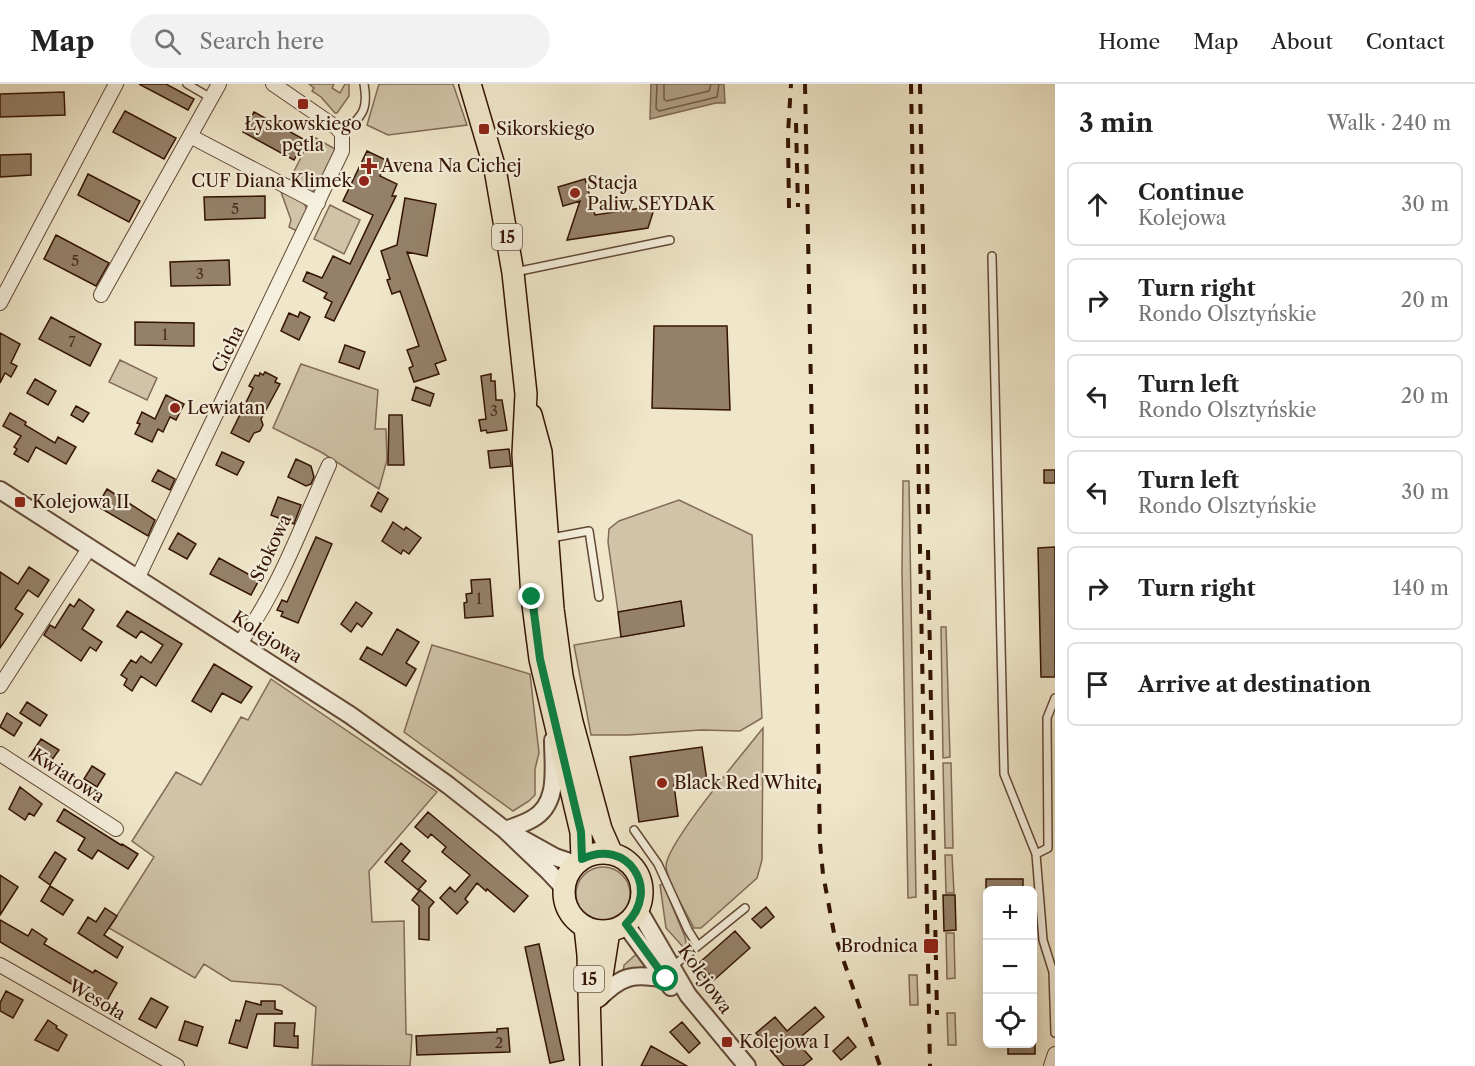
<!DOCTYPE html>
<html lang="en">
<head>
<meta charset="utf-8">
<style>
	:root { --surface:#fff; --page:#f2f2f2; --text:#222; --muted:#767676; --line:#e0e0e0 }
	body { margin:0; font-family:"Libre Caslon Text",serif; background:var(--page); color:var(--text) }
	.controls { position:absolute; right:18px; bottom:18px; display:grid; overflow:hidden; border-radius:9px; box-shadow:0 3px 15px #0003 }
	.controls button { width:54px; height:54px; display:grid; place-items:center; padding:0; border:0; border-bottom:2px solid var(--line); background:var(--surface); color:var(--text); font:30px sans-serif }
	.stop { position:absolute; width:18px; height:18px; margin:-14px; border:4px solid #0b8043; border-radius:50%; background:#fff }
	.stop.end { background:#0b8043; border-color:#fff; box-shadow:0 2px 6px #0008 }
	.list { margin:0; padding:0; list-style:none }
	h2 { display:flex; justify-content:space-between; align-items:center; height:78px; margin:0; padding:0 24px; font-size:26px }
	h2 small { font-size:20px; font-weight:400; color:var(--muted) }
	.list li { display:grid; grid-template-columns:39px 1fr auto; gap:18px; align-items:center; box-sizing:border-box; height:84px; margin:0 12px 12px; padding:0 12px; border:2px solid var(--line); border-radius:9px }
	.list b { display:block; font-size:22px; white-space:nowrap }
	.list p { margin:0; font-size:20px; white-space:nowrap; color:var(--muted) }
	.list em { font-size:20px; font-style:normal; color:var(--muted) }
	.icon { flex:none; width:33px; height:33px; fill:none; stroke:currentColor; stroke-width:2; stroke-linecap:round; stroke-linejoin:round }
	.map { position:relative; flex:none; width:1055px; height:982px; overflow:hidden }
	header { display:flex; align-items:center; gap:36px; box-sizing:border-box; height:84px; padding:0 30px; background:var(--surface); border-bottom:2px solid var(--line) }
	header strong { font-size:28px }
	nav { display:flex; gap:33px; margin-inline-start:auto; font-size:21px }
	.search { width:420px; height:54px; background:var(--page); display:flex; align-items:center; gap:15px; box-sizing:border-box; padding:0 21px; border-radius:33px; color:var(--muted); font-size:22px }
	main { display:flex }
	aside { flex:1; background:var(--surface) }
	.map>svg:first-child { display:block }
</style>
</head>
<body>
<header>
<strong>Map</strong>
<div class="search"><svg class="icon" aria-label="search" viewBox="0 0 24 24"><circle cx="10" cy="10" r="6"/><path d="M15 15l6 6"/></svg>Search here</div>
<nav><a>Home</a><a>Map</a><a>About</a><a>Contact</a></nav>
</header>
<main>
<div class="map">
<svg width="1055" height="982" viewBox="0 0 1055 982">
	<rect width="100%" height="100%" fill="#f0e7ca"/>
	<filter id="stains"><feTurbulence type="fractalNoise" baseFrequency=".00333" numOctaves="4"/><feColorMatrix values="0 0 0 0 .2 0 0 0 0 .09 0 0 0 0 .02 0 0 0 .5 -.17"/></filter>
	<radialGradient id="worn" r=".72"><stop offset=".6" stop-color="#630" stop-opacity="0"/><stop offset="1" stop-color="#630" stop-opacity=".3"/></radialGradient>
	<!-- green -->
	<path fill="#d0c3a8" stroke="#826b56" stroke-width="1.5" d="M309,0H334L332,4L340,9L345,0H349V12L337,29H335L321,13L312,7L314,4Z
		M379,0H453L467,41L388,51L367,41Z
		M312,52L337,66L320,105L310,108L288,99Z
		M280,105C307,120 313,118 299,148L289,143L291,136Z
		M330,121L360,136L344,170L314,155Z
		M120,276L157,294L147,316L109,298Z
		M301,280L378,306L375,345H386L387,376L379,405L321,368L273,344Z
		M903,397H909L916,813L908,814L902,488Z
		M679,416L752,451L762,634L740,647L701,646L628,651H591L574,561L684,542L681,517L618,528L608,458L609,445L619,437Z
		M941,543H946L950,673L943,674Z
		M432,561L530,590L539,669L535,685V711L529,717L513,727L404,648Z
		M271,595L437,708L369,787L372,838L404,837L406,950L412,951L410,982L312,981L316,923L281,901L231,897L204,880L195,894L109,844L154,773L132,757L176,688L201,701L241,633L248,636Z
		M763,644L762,776L757,794L701,844H694C687,830 666,796 666,782C666,760 745,667 763,644Z
		M943,679H951L953,764H945Z
		M945,771H952L954,809H946Z
		M576 810a27 27 0 1 1 54 0a27 27 0 1 1-54 0Z
		M663,800L685,853L687,863L684,864L666,844L660,801Z
		M946,849H954L955,894L947,895Z
		M641,866L652,884L623,889L624,881Z
		M909,891H917L918,921H910Z
		M947,929H955L956,961H948Z"/>
	<!-- water -->
	<path fill="#b09f86" stroke="#7e6752" stroke-width="1.5" d="M651,0H724L725,19H716L650,35Z"/>
	<g fill="none" stroke-linecap="round" stroke-linejoin="round">
		<!-- shore -->
		<path stroke="#725944" stroke-width="1.5" d="M657,0L656,24L659,27L717,13L719,0
			M664,0V15L667,17L709,7L711,0"/>
	</g>
	<!-- building -->
	<path fill="#95816a" stroke="#331303" stroke-width="1.5" d="M139,0H166L194,15L188,26Z
		M64,8L65,31L0,33V10Z
		M125,27L176,54L164,75L113,48Z
		M254,28L305,56L294,76L243,48Z
		M367,67L388,77L380,92L397,100L392,112H396L334,237L325,233L332,218L324,214L327,209L303,197L307,188L322,194L333,172L350,180L373,131L343,117Z
		M31,70V91L0,93V71Z
		M88,90L140,117L129,138L78,111Z
		M585,95L595,131L655,122L648,144L567,156L580,117L563,122L558,103Z
		M265,112V134L205,136L204,113Z
		M405,114L436,120L427,172L407,168L446,276L435,280L439,290L414,298L409,284L413,282L407,266L419,262L400,207L392,210L387,196L390,195L381,167L397,161Z
		M56,151L109,179L96,202L44,175Z
		M229,176L230,201L171,202L170,178Z
		M300,228L310,233L299,256L281,247L289,229L298,233Z
		M51,233L101,260L90,282L39,255Z
		M135,238L194,239V262L135,261Z
		M654,242H727L730,326L652,324Z
		M0,249L20,260L11,279L17,282L11,293L5,289L0,299Z
		M345,261L365,268L359,285L339,278Z
		M265,288L277,294L275,298L280,300L261,335L263,341L260,347L254,349L249,358L231,349L253,304L249,302L255,291L259,292L260,289L263,291Z
		M491,290V297H495L496,316H502L507,346L487,349L486,346L481,347L479,336L486,335L481,292Z
		M35,295L56,307L48,321L27,309Z
		M416,303L434,310L430,322L412,316Z
		M166,311L184,320L176,336L170,333L163,348L158,345L152,358L135,350L140,340L137,339L142,328L155,335Z
		M76,322L89,329L83,338L71,331Z
		M10,329L26,338L25,341L55,359L58,353L76,363L66,380L36,363L28,378L14,370L17,365L14,363L21,352L3,342Z
		M389,331H402L404,381H388Z
		M509,365L511,382L490,384L488,367Z
		M222,368L244,378L237,391L216,381Z
		M296,375L311,382L314,393L311,400L306,402L288,393Z
		M158,386L175,395L170,406L152,397Z
		M1044,386H1055V399H1044Z
		M107,405L155,436L148,452L97,422Z
		M378,408L388,415L381,428L371,422Z
		M278,413L301,421L294,440L271,431Z
		M393,438L404,446L406,443L421,454L409,470L403,466L401,470L382,457Z
		M178,449L196,460L187,475L169,465Z
		M316,453L332,460L298,539L281,532L283,528L277,526L282,516L287,518Z
		M1055,463V593H1041L1038,464Z
		M219,474L259,496L251,511L210,490Z
		M29,483L49,496L38,513L28,506L15,525L23,530L0,564V488L18,500Z
		M490,495L493,532L465,534L464,519L467,518L466,510L472,509L471,496Z
		M79,515L94,526L82,545L102,558L96,567L90,563L81,577L44,551L50,541L55,544L70,520L74,523Z
		M681,517L684,542L621,553L618,528Z
		M356,518L372,529L362,543L357,539L351,548L341,540Z
		M127,527L182,560L156,602L141,592L132,607L124,601L127,595L121,591L131,576L136,579L141,572L151,579L163,561L141,547L136,554L117,542Z
		M397,545L419,558L406,579L416,585L406,602L360,575L367,563L382,571Z
		M214,580L252,603L241,619L222,609L211,628L192,617Z
		M27,618L47,631L40,642L20,629Z
		M7,629L22,639L14,652L0,643Z
		M41,655L59,666L46,684L29,673Z
		M702,663L707,697L674,701L678,732L639,738L630,673Z
		M92,682L105,690L97,703L84,695Z
		M20,703L42,720L34,732L29,729L25,736L9,725Z
		M64,725L121,761L122,760L138,770L128,785L98,766L92,775L78,766L85,754L57,737Z
		M428,728L528,812L514,828L487,805L486,807L477,799L465,815L468,818L457,830L440,814L450,803L455,808L470,791L442,768L446,763L431,750L428,754L415,743Z
		M401,759L410,767L402,777L426,797L418,806L385,778Z
		M55,768L66,775L50,801L39,793Z
		M0,791L18,803L0,831Z
		M986,795H1023V807H986Z
		M50,802L73,816L63,831L41,817Z
		M420,806L434,818L429,824V856L419,855V822L412,816Z
		M943,811H955L956,846L944,847Z
		M766,823L774,833L761,844L752,835Z
		M105,824L117,832L104,851L123,863L117,874L78,849L88,833L96,838Z
		M0,836L28,852L32,845L47,855L44,860L93,889L95,886L117,899L105,920L0,858Z
		M735,847L750,864L714,896L699,879Z
		M539,860L564,976L550,979L525,863Z
		M6,907L23,916L13,934L0,927V919Z
		M151,914L168,923L156,944L139,935Z
		M246,917L261,921V917H275V925L282,927V930H257L247,964L229,959L236,936L240,937Z
		M815,923L824,933L796,957L812,975L803,982H784L756,949L775,933L787,947Z
		M48,936L57,942L56,944L67,951L58,967L35,956Z
		M185,937L203,943L197,962L179,956Z
		M682,938L700,959L689,969L670,948Z
		M275,939H295L294,952H298V964L274,962Z
		M508,944L510,968L417,971L416,952L497,948V945Z
		M848,953L856,963L841,976L833,967Z
		M1008,960H1035V970H1008Z
		M651,962L687,982H641Z"/>
	<g fill="none" stroke-linecap="round" stroke-linejoin="round">
		<defs>
			<path id="service" d="M187,0L211,14
				M342,50C361,33 369,27 364,0
				M992,172L1004,690L1036,770L1043,856L1053,888L1055,949
				M515,188L670,156
				M551,454L589,447L599,513
				M634,746L658,780L688,846L698,862
				M1036,770L1048,764L1047,634L1055,614
				M673,882L745,824"/>
			<path id="minor" d="M190,52L318,119
				M101,211L219,0
				M0,219L116,0
				M138,493L342,67V50L337,44L273,0
				M240,559C279,505 302,441 329,381
				M0,602L90,463
				M0,670L116,745
				M0,881L177,982
				M1051,982L1055,970"/>
			<path id="tertiary" d="M0,406L350,631L448,701L505,746L548,787L564,804
				M505,746C514,743 523,740 532,735C560,720 553,683 553,656
				M519,753L555,773L576,780
				M638,825L688,911L747,982
				M625,840L671,903
				M598,915C622,891 633,889 666,895"/>
			<path id="primary" d="M470,0L495,85L513,189L526,310L523,370L532,513L540,575L581,748L582,775
				M531,331L541,368L553,525L562,592L572,638L601,745L612,770
				M564 808a39 39 0 1 1 78 0a39 39 0 1 1-78 0Z
				M585,843L588,871L591,982
				M599,911L609,847"/>
		</defs>
		<!-- service casing -->
		<use href="#service" stroke="#624835" stroke-width="10"/>
		<!-- minor casing -->
		<use href="#minor" stroke="#624835" stroke-width="16"/>
		<!-- tertiary casing -->
		<use href="#tertiary" stroke="#624835" stroke-width="20"/>
		<!-- primary casing -->
		<use href="#primary" stroke="#331303" stroke-width="24"/>
		<!-- service -->
		<use href="#service" stroke="#f5efdd" stroke-width="7"/>
		<!-- minor -->
		<use href="#minor" stroke="#f5efdd" stroke-width="14"/>
		<!-- tertiary -->
		<use href="#tertiary" stroke="#f5efdd" stroke-width="16"/>
		<!-- primary -->
		<use href="#primary" stroke="#f0e7ca" stroke-width="21"/>
		<!-- rail -->
		<path stroke="#331303" stroke-width="4" stroke-dasharray="10 10" stroke-linecap="butt" d="M805,0L820,759L823,790L834,849L880,982
			M911,0L930,982
			M920,0L928,433
			M796,39L798,123
			M789,124L788,50L791,0
			M928,466L937,931"/>
	</g>
	<g fill="none" stroke-linecap="round" stroke-linejoin="round">
		<!-- route -->
		<path stroke="#0b8043" stroke-width="8" d="M532,513L540,575L581,748L582,775C627,753 662,805 626,840L666,895"/>
	</g>
	<!-- markers -->
	<g fill="#8f2418" stroke="#f5efdd" stroke-width="2">
		<rect x="297" y="14" width="12" height="12" rx="3"/>
		<rect x="478" y="39" width="12" height="12" rx="3"/>
		<path d="M366 73h6v6h6v6h-6v6h-6v-6h-6v-6h6z"/>
		<circle cx="364" cy="97" r="6"/>
		<circle cx="575" cy="109" r="6"/>
		<circle cx="175" cy="324" r="6"/>
		<rect x="14" y="412" width="12" height="12" rx="3"/>
		<circle cx="662" cy="699" r="6"/>
		<rect x="923" y="854" width="16" height="16" rx="3"/>
		<rect x="721" y="952" width="12" height="12" rx="3"/>
	</g>
	<g text-anchor="middle" dominant-baseline="central" stroke-width="4.5" stroke-linejoin="round" paint-order="stroke">
		<!-- number labels -->
		<g font-size="15" fill="#4c2e1d">
			<text x="235" y="124">5</text>
			<text x="75" y="176">5</text>
			<text x="200" y="189">3</text>
			<text x="165" y="250">1</text>
			<text x="72" y="257">7</text>
			<text x="494" y="326">3</text>
			<text x="479" y="514">1</text>
			<text x="499" y="958">2</text>
		</g>
		<!-- shield labels -->
		<g fill="#f5efdd" stroke="#6d5544" stroke-width="1.5">
			<rect x="492" y="140" width="30" height="26" rx="4.5"/>
			<rect x="574" y="882" width="30" height="26" rx="4.5"/>
		</g>
		<g font-size="16" font-weight="bold" fill="#331303">
			<text x="507" y="153">15</text>
			<text x="589" y="895">15</text>
		</g>
		<!-- poi labels -->
		<g font-size="18" fill="#331303" stroke="#f5efdd" text-anchor="start">
			<text x="303" y="40" text-anchor="middle">Łyskowskiego<tspan x="303" dy="21">pętla</tspan></text>
			<text x="496" y="45">Sikorskiego</text>
			<text x="381" y="82">Avena Na Cichej</text>
			<text x="352" y="97" text-anchor="end">CUF Diana Klimek</text>
			<text x="587" y="99">Stacja<tspan x="587" dy="21">Paliw SEYDAK</tspan></text>
			<text x="187" y="324">Lewiatan</text>
			<text x="32" y="418">Kolejowa II</text>
			<text x="674" y="699">Black Red White</text>
			<text x="918" y="862" text-anchor="end">Brodnica</text>
			<text x="739" y="958">Kolejowa I</text>
		</g>
		<!-- street labels -->
		<g font-size="18" fill="#331303" stroke="#f5efdd">
			<text transform="translate(228 265) rotate(-64)">Cicha</text>
			<text transform="translate(271 464) rotate(-65)">Stokowa</text>
			<text transform="translate(267 553) rotate(33)">Kolejowa</text>
			<text transform="translate(68 692) rotate(33)">Kwiatowa</text>
			<text transform="translate(705 895) rotate(55)">Kolejowa</text>
			<text transform="translate(97 916) rotate(30)">Wesoła</text>
		</g>
	</g>
	<rect width="100%" height="100%" filter="url(#stains)"/>
	<rect width="100%" height="100%" fill="url(#worn)"/>
</svg>
<div class="controls">
<button>+</button>
<button>−</button>
<button><svg class="icon" aria-label="locate" viewBox="0 0 24 24"><circle cx="12" cy="12" r="6"/><path d="M12 2v4M12 18v4M2 12h4M18 12h4"/></svg></button>
</div>
<div class="stop" style="left:666px;top:895px"></div>
<div class="stop end" style="left:532px;top:513px"></div>
</div>
<aside>
<h2>3 min<small>Walk · 240 m</small></h2>
<ul class="list">
<li><svg class="icon" aria-label="ahead" viewBox="0 0 24 24"><path d="M12 20V5M6 11l6-6 6 6"/></svg><div><b>Continue</b><p>Kolejowa</p></div><em>30 m</em></li>
<li><svg class="icon" aria-label="right" viewBox="0 0 24 24"><path d="M7 20v-9h11M14 6l5 5-5 5"/></svg><div><b>Turn right</b><p>Rondo Olsztyńskie</p></div><em>20 m</em></li>
<li><svg class="icon" aria-label="left" viewBox="0 0 24 24"><path d="M17 20v-9H6M10 6l-5 5 5 5"/></svg><div><b>Turn left</b><p>Rondo Olsztyńskie</p></div><em>20 m</em></li>
<li><svg class="icon" aria-label="left" viewBox="0 0 24 24"><path d="M17 20v-9H6M10 6l-5 5 5 5"/></svg><div><b>Turn left</b><p>Rondo Olsztyńskie</p></div><em>30 m</em></li>
<li><svg class="icon" aria-label="right" viewBox="0 0 24 24"><path d="M7 20v-9h11M14 6l5 5-5 5"/></svg><div><b>Turn right</b></div><em>140 m</em></li>
<li><svg class="icon" aria-label="arrive" viewBox="0 0 24 24"><path d="M6 21V4h12l-3 4 3 4H6"/></svg><div><b>Arrive at destination</b></div></li>
</ul>
</aside>
</main>
</body>
</html>
